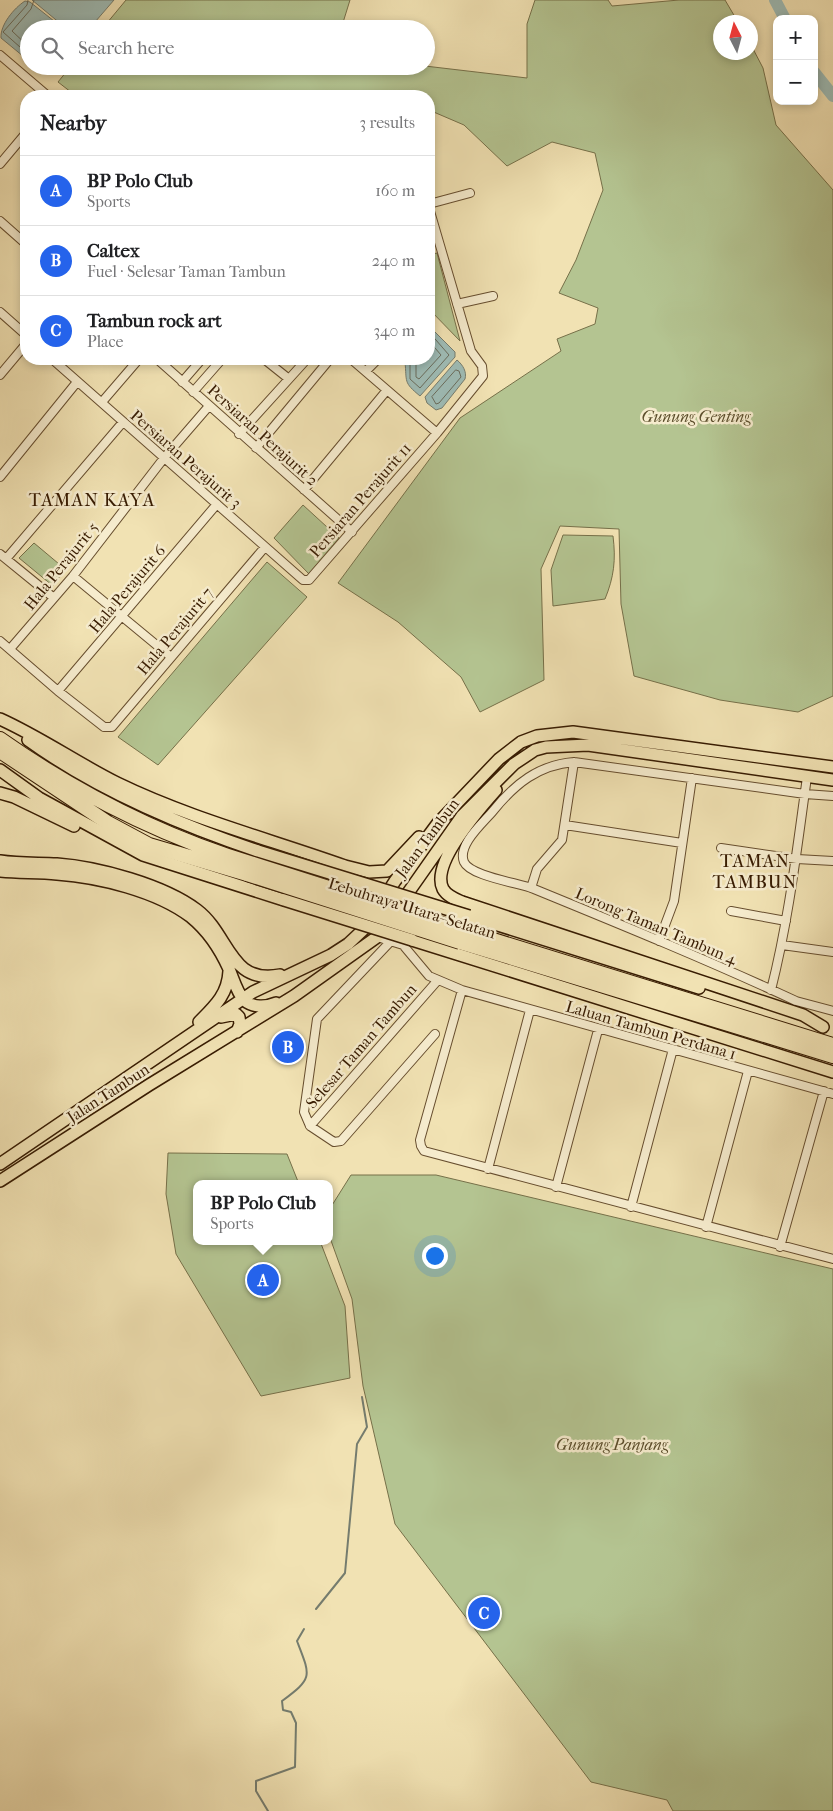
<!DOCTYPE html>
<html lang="en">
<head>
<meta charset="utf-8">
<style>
	:root { --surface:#fff; --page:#f6f6f6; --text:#202124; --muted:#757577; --line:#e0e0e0; --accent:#2563eb }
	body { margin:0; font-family:"IM FELL French Canon",serif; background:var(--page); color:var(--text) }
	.controls { position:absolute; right:15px; top:15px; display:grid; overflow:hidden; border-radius:10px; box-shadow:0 2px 8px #0003 }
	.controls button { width:45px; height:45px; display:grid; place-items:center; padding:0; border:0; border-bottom:1px solid var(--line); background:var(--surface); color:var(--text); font:25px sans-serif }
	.compass { position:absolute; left:713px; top:15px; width:45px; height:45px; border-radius:50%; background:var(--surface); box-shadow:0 2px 8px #0003; rotate:354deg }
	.you { position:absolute; left:434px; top:1255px; width:18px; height:18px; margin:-12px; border:4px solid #fff; border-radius:50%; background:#1a73e8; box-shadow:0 0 0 8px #1a73e833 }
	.badge { display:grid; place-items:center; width:32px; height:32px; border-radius:50%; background:var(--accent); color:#fff; font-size:16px; font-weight:700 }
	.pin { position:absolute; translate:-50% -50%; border:2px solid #fff; box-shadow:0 1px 5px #0006 }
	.popup { position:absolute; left:193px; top:1180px; width:140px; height:65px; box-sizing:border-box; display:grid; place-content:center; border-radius:10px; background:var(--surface); filter:drop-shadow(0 1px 4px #0005); font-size:16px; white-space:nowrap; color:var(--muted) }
	.popup b { font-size:19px; color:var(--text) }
	.popup::after { content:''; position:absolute; left:50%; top:100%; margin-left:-10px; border:10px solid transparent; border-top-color:var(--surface) }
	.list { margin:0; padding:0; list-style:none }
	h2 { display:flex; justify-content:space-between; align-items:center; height:65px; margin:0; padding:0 20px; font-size:21px }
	h2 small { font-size:16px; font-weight:400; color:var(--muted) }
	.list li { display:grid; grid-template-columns:32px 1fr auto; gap:15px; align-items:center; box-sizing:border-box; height:70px; padding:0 20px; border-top:1px solid var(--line) }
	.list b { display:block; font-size:19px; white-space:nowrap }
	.list p { margin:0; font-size:16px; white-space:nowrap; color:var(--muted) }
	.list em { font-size:16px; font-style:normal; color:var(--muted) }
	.icon { flex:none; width:28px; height:28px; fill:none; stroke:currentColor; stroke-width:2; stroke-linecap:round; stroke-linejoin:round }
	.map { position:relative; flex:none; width:833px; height:1811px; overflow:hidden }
	.search { position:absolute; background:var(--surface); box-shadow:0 2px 8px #0003; left:20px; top:20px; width:415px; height:55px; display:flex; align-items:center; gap:12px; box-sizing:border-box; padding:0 18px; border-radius:28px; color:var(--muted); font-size:19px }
	.panel { position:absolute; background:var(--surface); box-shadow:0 2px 8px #0003; left:20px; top:90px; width:415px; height:275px; border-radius:20px }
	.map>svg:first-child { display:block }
</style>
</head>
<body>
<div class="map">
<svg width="833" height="1811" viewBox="0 0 833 1811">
	<rect width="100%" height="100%" fill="#f1e2b3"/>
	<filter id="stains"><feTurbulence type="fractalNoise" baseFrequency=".004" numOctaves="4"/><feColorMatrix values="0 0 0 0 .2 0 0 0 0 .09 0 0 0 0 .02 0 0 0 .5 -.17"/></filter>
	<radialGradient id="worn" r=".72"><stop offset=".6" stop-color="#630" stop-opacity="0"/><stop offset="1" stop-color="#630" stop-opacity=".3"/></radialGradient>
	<!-- green -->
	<path fill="#b4c491" stroke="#767049" d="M126,0H350L341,29H102Z
		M535,0H608L612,6L679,0H725L738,22H720V52H750L751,45L763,68L776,125L833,190V696L798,712L720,700L634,676L621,604L619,529L560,526L541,569L544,680L480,712L461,677L398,622L338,583L460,418L561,351L557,339L595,324L598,308L559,293L576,260L603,190L595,153L552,142L507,166L464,125L429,110V96H76L58,82L71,66H425L527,78V24Z
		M437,253L460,341L429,309V255Z
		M303,505L339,538L309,574L274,538Z
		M563,535L613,536C616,560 614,577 605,599L553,606L551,570Z
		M34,543L65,569L53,586L19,558Z
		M267,562L307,597L158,765L118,737Z
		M168,1153L287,1154L299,1184H197V1241H320L345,1306L350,1378L261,1396L176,1254L166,1194Z
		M351,1175H436L833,1269V1811H673L667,1800L591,1782L395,1524L363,1386L352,1299L329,1235V1210Z"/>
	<!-- water -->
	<path fill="#9ebcb6" stroke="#757c6e" d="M32,0H114L89,29H67Z
		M25,1L30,2L64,29H29V61L1,38C0,25 14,8 25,1Z
		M429,326L455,352V357L420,396C403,382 407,382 405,362L403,359H429Z
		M457,360C463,365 467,372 465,379L442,408L436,410L427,403L425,397Z"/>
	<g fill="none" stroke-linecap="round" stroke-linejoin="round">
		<!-- shore -->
		<path stroke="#6a6c5c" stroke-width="1" d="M28,0L27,5L3,32L29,55
			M29,47L12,31L31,9L34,0
			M410,359V379L420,388L449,355L429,332
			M416,359V377L419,379L441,355L429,341
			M456,370L459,371L461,377L439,403L436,404L432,397Z"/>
		<!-- stream -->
		<path stroke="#757c6e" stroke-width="2" d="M316,1609L345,1573L357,1444L367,1427L362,1397
			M268,1811L256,1791V1781L295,1767L296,1723L291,1712L283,1710L282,1701C313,1678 311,1677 297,1641L304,1629"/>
		<!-- river -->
		<path stroke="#9ebcb6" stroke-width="12" d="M775,0L785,19
			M814,72L833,96"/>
		<defs>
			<path id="street" d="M0,55L48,96
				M0,164L26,133
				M429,204L470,193
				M0,221L26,244
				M457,304L493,296
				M0,312L26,335
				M52,359L303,580H309L437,433L483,376L482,366L471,351L429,208
				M157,359L352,532
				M264,359L289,379
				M351,359L437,433
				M366,371L378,359
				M0,375L26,344
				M182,382L202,359
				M193,392L222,359
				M102,402L139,359
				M239,434L307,359
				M256,448L330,359
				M0,477L77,382
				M304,490L387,390
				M0,554L54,598
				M6,559L123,422
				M73,576L171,657
				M0,641L58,691L104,727H112L265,547
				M10,649L73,576L164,458L209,406
				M58,691L217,504
				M833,796L805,794L574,762C538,765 515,784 493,811C483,823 457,845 464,862C470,876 519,883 534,889C622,925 710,961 796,1001L833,1011
				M565,825L682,843
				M721,848L797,859L833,861
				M531,888L537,869L562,840L574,762
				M731,911L786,921
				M377,937L403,945L429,976L462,990L833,1094
				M391,941L317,1019L304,1112L310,1126L438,980
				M659,941L674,901L692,778
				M782,945L833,952
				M462,990L420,1140L421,1146L424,1151L833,1259
				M771,990C789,919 797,848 807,777
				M310,1126L334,1142L341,1141L435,1034
				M488,1169L530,1010
				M556,1187L598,1030
				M631,1207L673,1049
				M706,1227L748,1071
				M780,1247L824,1091"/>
			<path id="primary" d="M0,719C40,737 77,763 117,783C189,818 269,839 345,866L369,872L387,871L419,837
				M28,740C97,790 177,824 258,851
				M0,770L39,798L143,855L284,900
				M496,790C480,808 430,864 443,889C447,896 455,899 462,902L803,1015L823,1027
				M0,793L14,797L74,826
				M0,861C19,864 38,863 57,864C98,867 164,885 197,910C230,935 229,985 280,975
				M0,871C19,873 38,872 57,874C99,877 157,891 191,917C207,930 220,949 229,969C233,978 237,993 244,1000C253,1008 266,1007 276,1003
				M469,916L699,988
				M412,940L833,1072
				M221,1017L236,1014L239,1017L240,1024L237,1032
				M199,1022C215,1006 228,994 229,971
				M0,1164L253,992L331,955L348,944L364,929L395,881L438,823L499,759L521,742L537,736L573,732L833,767
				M0,1181L149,1085L294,996L377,937L462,816L514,764L535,750L546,747L588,745L833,780"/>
			<path id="highway" d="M0,739C78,794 161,836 253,864
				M0,751L108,823L149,845L247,874
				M464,931L833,1045
				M460,942L833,1056"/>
		</defs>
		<!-- street casing -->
		<use href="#street" stroke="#664d2e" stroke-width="10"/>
		<!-- primary casing -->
		<use href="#primary" stroke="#371b01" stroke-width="14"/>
		<!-- highway casing -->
		<use href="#highway" stroke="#371b01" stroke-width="16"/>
		<!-- street -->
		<use href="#street" stroke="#f6ecce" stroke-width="8"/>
		<!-- primary -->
		<use href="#primary" stroke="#f1e2b3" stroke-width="11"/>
		<!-- highway -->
		<use href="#highway" stroke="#f1e2b3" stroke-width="14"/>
		<defs>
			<path id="primary-bridge" d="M258,851L469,916
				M284,900L412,940"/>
			<path id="highway-bridge" d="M253,864L464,931
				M247,874L460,942"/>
		</defs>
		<!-- primary-bridge casing -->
		<use href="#primary-bridge" stroke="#371b01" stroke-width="14" stroke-linecap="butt"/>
		<!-- highway-bridge casing -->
		<use href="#highway-bridge" stroke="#371b01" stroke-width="16" stroke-linecap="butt"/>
		<!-- primary-bridge -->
		<use href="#primary-bridge" stroke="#f1e2b3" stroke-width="11"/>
		<!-- highway-bridge -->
		<use href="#highway-bridge" stroke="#f1e2b3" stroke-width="14"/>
	</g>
	<g text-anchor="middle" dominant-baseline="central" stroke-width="5" stroke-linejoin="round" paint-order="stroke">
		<!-- park labels -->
		<g font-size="16" font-style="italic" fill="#5c4e2c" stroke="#f6ecce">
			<text x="696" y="416">Gunung Genting</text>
			<text x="612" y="1444">Gunung Panjang</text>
		</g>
		<!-- street labels -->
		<g font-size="16" fill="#371b01" stroke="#f6ecce">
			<text transform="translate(263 435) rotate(42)">Persiaran Perajurit 2</text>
			<text transform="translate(186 459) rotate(41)">Persiaran Perajurit 3</text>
			<text transform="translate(360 500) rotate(-49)">Persiaran Perajurit 11</text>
			<text transform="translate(61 566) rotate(-51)">Hala Perajurit 5</text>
			<text transform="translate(127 589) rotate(-50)">Hala Perajurit 6</text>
			<text transform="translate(175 631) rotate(-50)">Hala Perajurit 7</text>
			<text transform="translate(427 838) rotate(-53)">Jalan Tambun</text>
			<text transform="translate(412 908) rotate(17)">Lebuhraya Utara–Selatan</text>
			<text transform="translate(656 926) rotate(23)">Lorong Taman Tambun 4</text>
			<text transform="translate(651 1030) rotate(16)">Laluan Tambun Perdana 1</text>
			<text transform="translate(361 1046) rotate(-49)">Selesar Taman Tambun</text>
			<text transform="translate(108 1093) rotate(-33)">Jalan Tambun</text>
		</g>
		<!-- neighbourhood labels -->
		<g font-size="18" letter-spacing="1" fill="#371b01" stroke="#f6ecce">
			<text x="92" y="500">TAMAN KAYA</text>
			<text x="755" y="861">TAMAN<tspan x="755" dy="21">TAMBUN</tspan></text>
		</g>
	</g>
	<rect width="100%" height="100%" filter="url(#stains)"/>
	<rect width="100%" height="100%" fill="url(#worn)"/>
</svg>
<div class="controls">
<button>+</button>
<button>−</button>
</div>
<svg class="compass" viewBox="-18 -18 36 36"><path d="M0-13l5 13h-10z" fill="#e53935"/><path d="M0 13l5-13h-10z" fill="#757577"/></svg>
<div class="you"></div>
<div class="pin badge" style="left:263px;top:1280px">A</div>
<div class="popup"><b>BP Polo Club</b>Sports</div>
<div class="pin badge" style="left:288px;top:1047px">B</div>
<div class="pin badge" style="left:484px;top:1613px">C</div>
<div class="search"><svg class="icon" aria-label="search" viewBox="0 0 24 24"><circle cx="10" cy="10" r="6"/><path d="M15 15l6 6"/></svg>Search here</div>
<section class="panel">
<h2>Nearby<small>3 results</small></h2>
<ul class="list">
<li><span class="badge">A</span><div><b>BP Polo Club</b><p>Sports</p></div><em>160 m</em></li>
<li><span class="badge">B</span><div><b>Caltex</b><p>Fuel · Selesar Taman Tambun</p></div><em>240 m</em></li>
<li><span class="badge">C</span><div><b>Tambun rock art</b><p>Place</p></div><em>340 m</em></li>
</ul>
</section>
</div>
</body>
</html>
